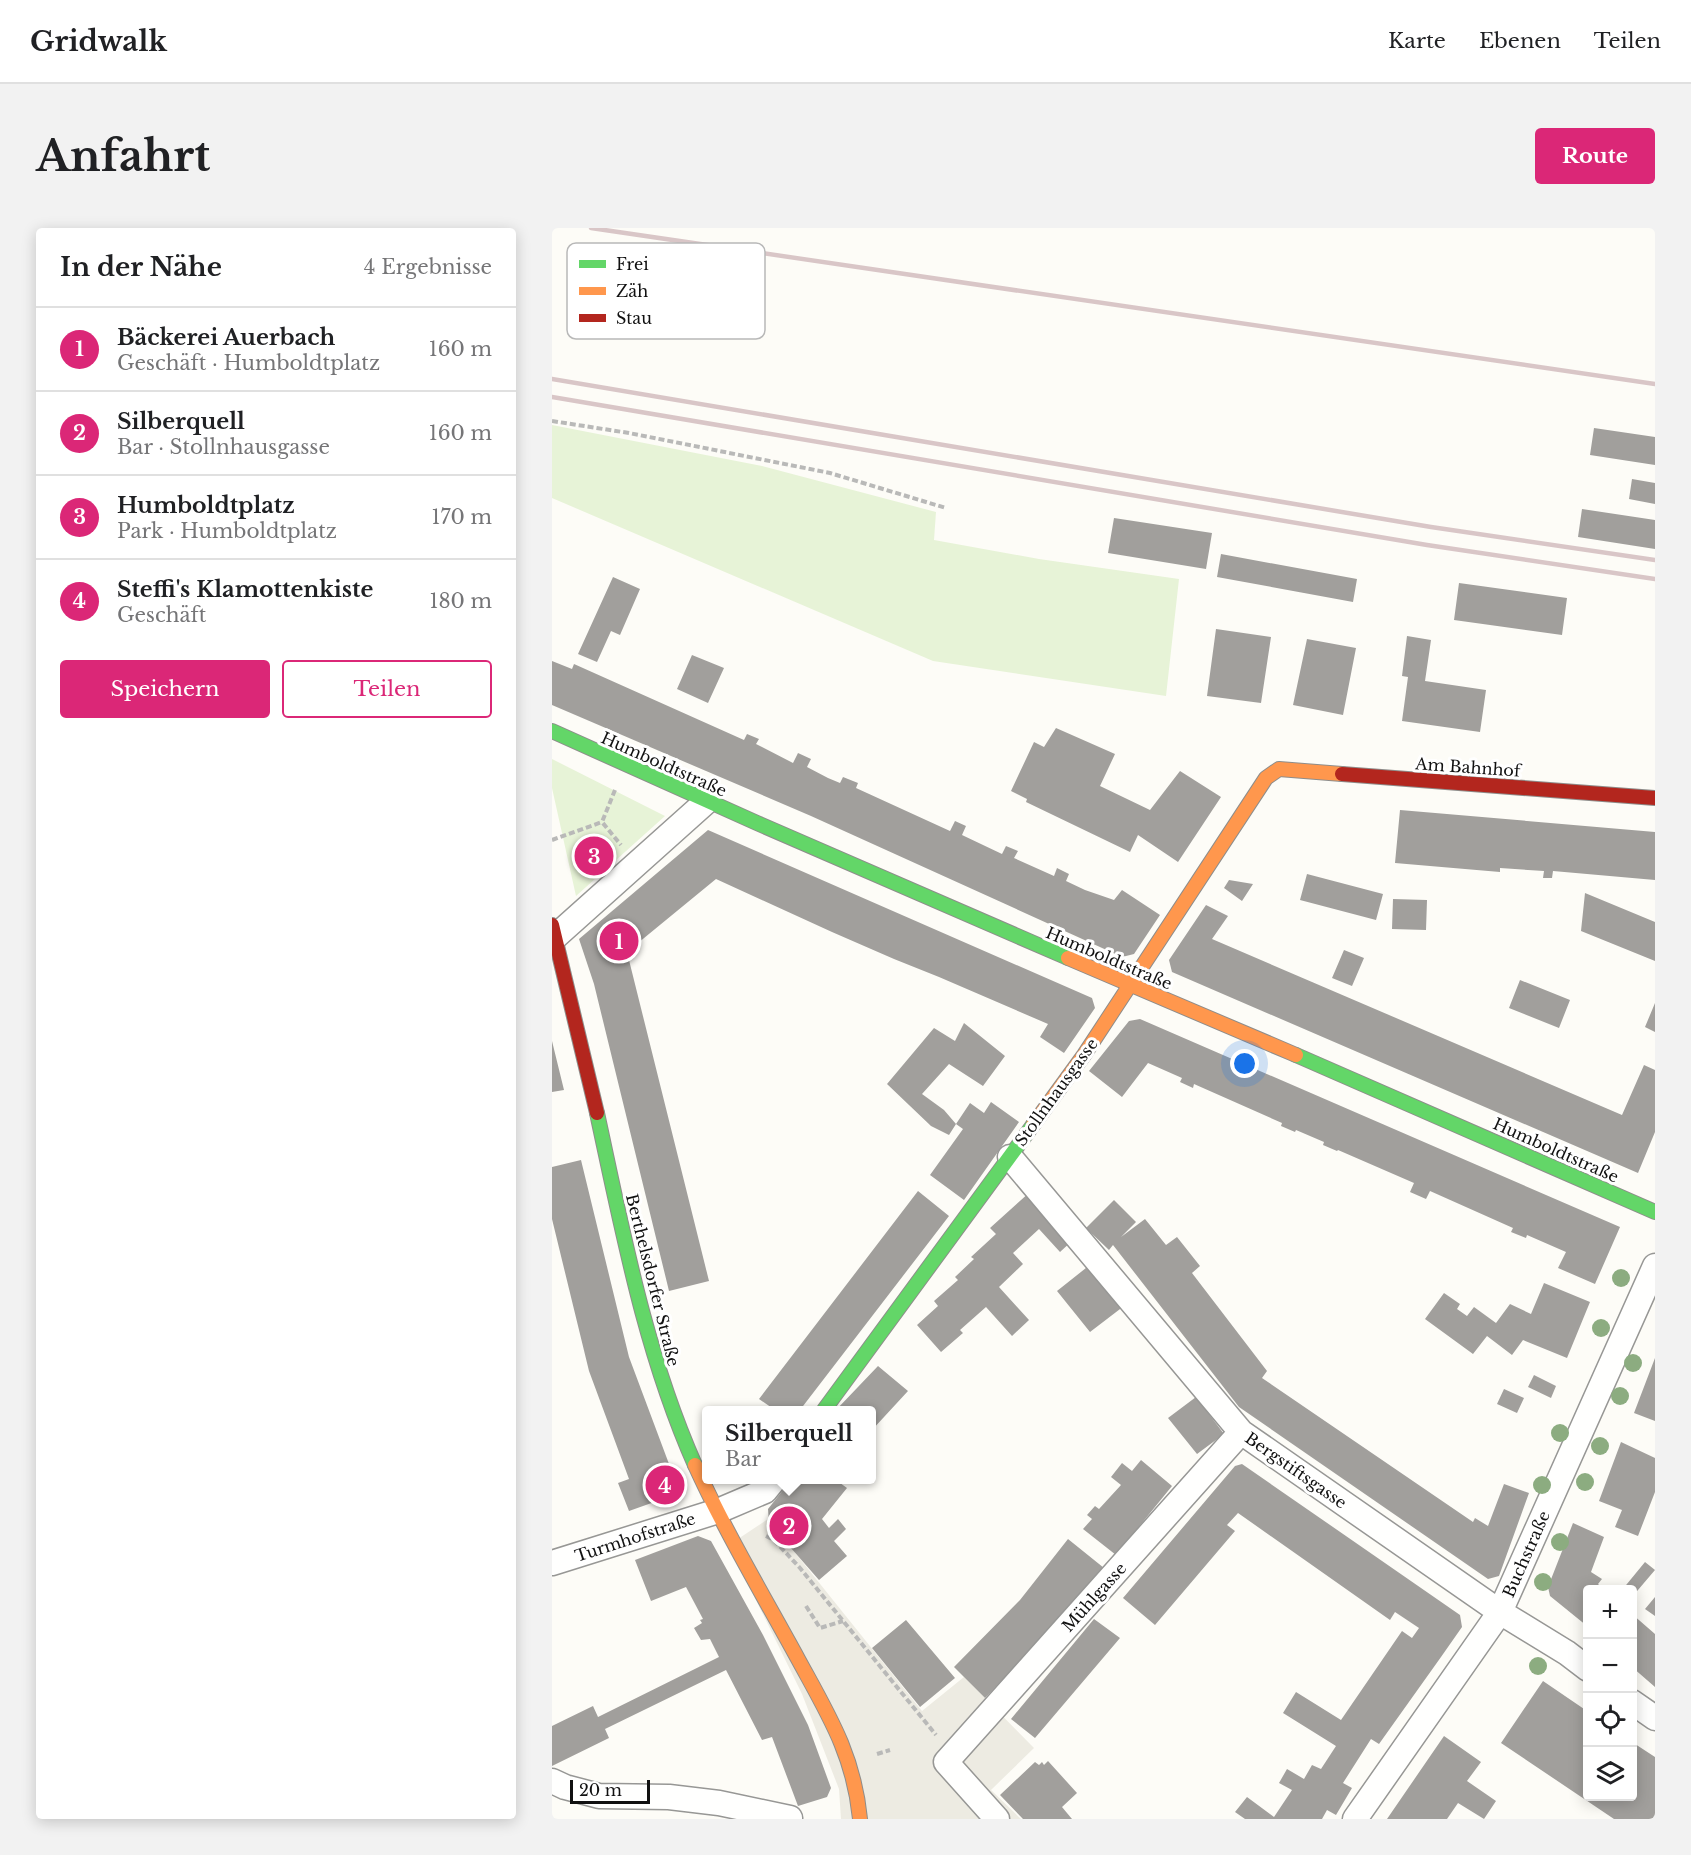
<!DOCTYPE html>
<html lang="de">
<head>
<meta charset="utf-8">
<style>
	:root { --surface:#fff; --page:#f2f2f2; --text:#202124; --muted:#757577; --line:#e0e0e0; --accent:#db2777 }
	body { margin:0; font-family:"Libre Baskerville",serif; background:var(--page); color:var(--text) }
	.controls { position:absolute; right:18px; bottom:18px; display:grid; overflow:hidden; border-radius:6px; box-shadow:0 3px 15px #0003 }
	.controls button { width:54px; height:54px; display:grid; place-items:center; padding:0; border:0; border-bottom:2px solid var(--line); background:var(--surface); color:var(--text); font:30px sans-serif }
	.scale { position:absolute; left:18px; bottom:15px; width:80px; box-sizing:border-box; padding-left:6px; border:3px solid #111; border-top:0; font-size:16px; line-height:21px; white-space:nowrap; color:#111; -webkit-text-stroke:4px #fff; paint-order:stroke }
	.you { position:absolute; left:693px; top:836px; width:21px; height:21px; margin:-15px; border:4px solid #fff; border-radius:50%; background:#1a73e8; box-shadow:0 0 0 9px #1a73e833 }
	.badge { display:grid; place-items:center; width:39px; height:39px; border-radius:50%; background:var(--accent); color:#fff; font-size:20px; font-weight:700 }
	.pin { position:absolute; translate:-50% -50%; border:3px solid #fff; box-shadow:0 2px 6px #0006 }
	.popup { position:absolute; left:150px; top:1178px; width:174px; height:78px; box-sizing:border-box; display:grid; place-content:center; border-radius:6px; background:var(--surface); filter:drop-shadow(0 2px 4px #0005); font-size:20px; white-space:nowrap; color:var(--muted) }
	.popup b { font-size:22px; color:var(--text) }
	.popup::after { content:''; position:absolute; left:50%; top:100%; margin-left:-12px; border:12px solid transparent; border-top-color:var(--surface) }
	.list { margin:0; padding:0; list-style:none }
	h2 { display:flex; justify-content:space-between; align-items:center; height:78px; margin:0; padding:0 24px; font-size:26px }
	h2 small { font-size:20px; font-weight:400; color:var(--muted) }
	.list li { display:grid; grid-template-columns:39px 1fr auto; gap:18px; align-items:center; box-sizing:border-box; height:84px; padding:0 24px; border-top:2px solid var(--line) }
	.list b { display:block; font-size:22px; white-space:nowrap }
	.list p { margin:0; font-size:20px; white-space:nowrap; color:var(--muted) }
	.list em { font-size:20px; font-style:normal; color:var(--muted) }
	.actions { display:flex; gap:12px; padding:18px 24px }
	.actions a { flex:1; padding:14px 0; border:2px solid var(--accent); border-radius:6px; text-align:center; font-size:21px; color:var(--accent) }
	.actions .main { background:var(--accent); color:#fff }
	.icon { flex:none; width:33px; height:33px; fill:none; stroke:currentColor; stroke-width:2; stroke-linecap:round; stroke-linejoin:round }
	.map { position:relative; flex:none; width:1103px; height:1591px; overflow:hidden; border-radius:6px }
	header { display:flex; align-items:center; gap:36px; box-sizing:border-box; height:84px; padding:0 30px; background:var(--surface); border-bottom:2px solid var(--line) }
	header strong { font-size:28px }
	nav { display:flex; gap:33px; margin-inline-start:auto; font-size:21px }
	.intro { display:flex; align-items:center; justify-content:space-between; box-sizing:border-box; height:144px; padding:0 36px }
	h1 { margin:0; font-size:42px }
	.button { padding:15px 27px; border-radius:6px; background:var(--accent); color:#fff; font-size:21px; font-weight:700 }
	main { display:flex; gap:36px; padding:0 36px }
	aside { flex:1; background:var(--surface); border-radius:6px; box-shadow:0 3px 15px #0003 }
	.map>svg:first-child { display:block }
</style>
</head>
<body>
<header>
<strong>Gridwalk</strong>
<nav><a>Karte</a><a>Ebenen</a><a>Teilen</a></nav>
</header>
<div class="intro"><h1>Anfahrt</h1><a class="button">Route</a></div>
<main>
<aside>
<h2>In der Nähe<small>4 Ergebnisse</small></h2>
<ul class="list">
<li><span class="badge">1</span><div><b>Bäckerei Auerbach</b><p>Geschäft · Humboldtplatz</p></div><em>160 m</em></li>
<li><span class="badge">2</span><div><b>Silberquell</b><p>Bar · Stollnhausgasse</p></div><em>160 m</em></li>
<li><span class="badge">3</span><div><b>Humboldtplatz</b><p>Park · Humboldtplatz</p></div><em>170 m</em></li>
<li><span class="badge">4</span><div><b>Steffi's Klamottenkiste</b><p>Geschäft</p></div><em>180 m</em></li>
</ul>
<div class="actions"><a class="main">Speichern</a><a>Teilen</a></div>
</aside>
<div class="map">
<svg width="1103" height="1591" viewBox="0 0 1103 1591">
	<rect width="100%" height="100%" fill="#fdfcf7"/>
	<!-- green -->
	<path fill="#e7f3d7" d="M0,197L210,238L384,284L382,312L487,331L627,351L614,468L381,433L0,270Z
		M0,531L113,588L24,668L0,560Z"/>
	<!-- plaza -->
	<path fill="#edebe2" d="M216,1291L370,1483L412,1449L482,1520L439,1562L469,1591H289L287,1561L250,1466L177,1317Z"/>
	<!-- building -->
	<path fill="#a19f9c" d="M1042,200L1103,209V237L1038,227Z
		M1080,251L1103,255V276L1077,271Z
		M1030,281L1103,292V321L1026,309Z
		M562,290L660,305L654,341L556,325Z
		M669,326L805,351L801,374L665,349Z
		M61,349L88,361L68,407L59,403L45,434L26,426Z
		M907,355L1015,370L1010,407L902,392Z
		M664,401L719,409L709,475L655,468Z
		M855,408L879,412L873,453L934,462L928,504L850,493L856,449L850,448Z
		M755,411L804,420L791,487L741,477Z
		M140,427L172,440L156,475L125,461Z
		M0,433L20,441L22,436L192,512L195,506L207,511L204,516L241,535L246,525L259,531L255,539L276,550L288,555L291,549L306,555L304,560L398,603L403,593L414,598L410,607L450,626L454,618L466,623L462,630L502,648L505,640L517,646L514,653L533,662L562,672L570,662L608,687L582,726L570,729L259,588L0,477Z
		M504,500L563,526L548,558L598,582L628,543L669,569L626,634L586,607L578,624L474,574L475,571L459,563L482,514L492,519Z
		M848,582L1103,604V652L1001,643L1000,650H991L992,643L948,640V644L843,635Z
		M156,602L540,770L543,780L512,825L488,809L496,796L387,749L342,731L280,704L164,651L75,724L157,1053L117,1063L42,756L27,711Z
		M755,646L831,666L824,692L748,672Z
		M677,652L701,656L690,673L672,660Z
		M1033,665L1103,694V733L1029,703Z
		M841,671L875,672L874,702L840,701Z
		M654,677L676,688L660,711L1070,887L1092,837L1103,842V904L1086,945L620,744L617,732Z
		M792,722L812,730L800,758L780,750Z
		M968,752L1018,772L1007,800L957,780Z
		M1103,775V804L1093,799Z
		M588,791L1068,999L1043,1056L1006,1040L1014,1024L975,1007L974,1010L959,1004L961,1000L878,963L874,971L858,964L862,955L786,922L785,923L771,917L772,914L744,902L743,904L729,898L730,895L642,856L641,860L628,854L630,850L596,835L570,869L537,843L577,793Z
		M412,795L453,828L431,858L397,836L370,866L392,882L404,896L397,907L379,898L335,856L382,800L403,813Z
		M0,813L12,862L0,864Z
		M439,874L467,894L412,972L378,947L411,901L404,896L418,875L432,885Z
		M29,932L77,1129L126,1260L122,1267L77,1283L66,1255L77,1251L37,1143L0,991V939Z
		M366,963L397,988L248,1182H223L207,1171Z
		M478,964L521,1012L508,1024L487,1001L461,1025L471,1036L447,1059L477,1092L460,1108L434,1079L408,1102L411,1105L389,1124L365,1097L386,1078L382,1073L406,1052L403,1049L422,1031L419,1029L444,1006L438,1000Z
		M562,972L584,994L569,1009L593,991L614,1017L625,1009L648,1038L640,1045L715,1143L710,1150L921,1294L923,1290L936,1298L952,1256L977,1265L947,1348L936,1351L687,1179L561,1017L557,1022L534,1000Z
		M539,1036L572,1078L538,1104L505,1063Z
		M992,1055L1038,1074L1015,1130L971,1112L960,1127L935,1108L921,1126L873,1091L892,1065L908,1076L905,1081L915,1088L922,1079L944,1095L958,1076L979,1086Z
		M1103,1130V1193L1082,1185Z
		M326,1138L356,1163L320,1202V1182H284Z
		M982,1147L1004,1158L999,1170L976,1159Z
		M952,1161L972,1170L965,1185L945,1176Z
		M644,1169L672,1206L645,1226L616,1190Z
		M1069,1214L1103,1230V1264L1086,1308L1063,1299L1070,1282L1047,1273Z
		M589,1232L620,1258L564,1327L531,1301L540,1291L535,1287L543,1278L547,1281L569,1257L559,1249L570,1235L580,1243Z
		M690,1236L908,1387L910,1399L889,1429L827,1516L819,1511L791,1555L800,1560L784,1587L775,1582L770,1591H693L683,1584L695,1569L722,1589L740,1562L727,1555L735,1541L752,1551L760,1537L769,1541L784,1518L731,1485L744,1464L789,1492L850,1403L860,1410L867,1400L843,1384L838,1392L686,1285L675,1297L683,1303L603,1397L571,1370L683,1238Z
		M239,1252H284L295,1260L270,1291L277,1300L286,1291L294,1301L282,1313L295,1328L267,1352L217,1295L216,1281Z
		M1021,1295L1052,1309L1039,1344L1050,1351L1046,1356L1052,1362H1035V1398L998,1368L996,1359Z
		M146,1308L159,1313L211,1407L256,1497L279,1560L275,1569L246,1578L220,1509L210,1512L174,1442L53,1501L57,1510L0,1538V1498L41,1478L46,1489L167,1429L158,1411L149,1412L142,1400L150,1395L148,1392L151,1391L134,1359L99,1373L83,1332Z
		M516,1311L552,1340L501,1399L433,1470L402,1439L468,1372Z
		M1093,1334L1103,1342L1080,1369V1362H1070Z
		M1103,1369V1388L1093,1381Z
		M1080,1386L1103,1406V1459L1080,1439Z
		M542,1391L568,1410L483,1510L459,1491Z
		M354,1392L403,1450L368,1479L320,1420Z
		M991,1453L1035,1483V1569L1080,1568V1514L1103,1529V1591H1062L949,1515Z
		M892,1508L929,1534L915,1553L944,1573L932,1591L906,1575L895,1591H835Z
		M496,1533L525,1565L510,1579L520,1591H471L448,1567L483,1534L487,1537L490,1534L492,1537Z"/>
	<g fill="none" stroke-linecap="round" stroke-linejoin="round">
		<defs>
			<path id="street" d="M3,709L155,573
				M458,929L689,1204L948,1384L1015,1425L1036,1441
				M0,1335L166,1283L213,1263L222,1252
				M1080,1474L1103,1490
				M0,1553L13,1559L47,1568L117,1569L167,1575L238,1590
				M445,1591L394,1534L689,1204
				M803,1591L948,1384L1103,1038"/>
			<path id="fast" d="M0,503L205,595L516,730
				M744,827L1103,984
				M45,885C71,1005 93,1124 143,1237
				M272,1182L481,897"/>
			<path id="slow" d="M516,730L744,827
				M481,897L532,827L714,550L727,541L790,546
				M143,1237C173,1303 211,1367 246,1431C276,1486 302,1527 308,1591"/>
			<path id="jam" d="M790,546L1103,570
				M0,697L45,885"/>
		</defs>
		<!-- street casing -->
		<use href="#street" stroke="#979795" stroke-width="27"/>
		<!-- fast casing -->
		<use href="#fast" stroke="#8e8d8b" stroke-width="16"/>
		<!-- slow casing -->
		<use href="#slow" stroke="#8e8d8b" stroke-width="16"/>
		<!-- jam casing -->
		<use href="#jam" stroke="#8e8d8b" stroke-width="16"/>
		<!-- path -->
		<path stroke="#b9b9b8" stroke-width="4" stroke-dasharray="6 3" stroke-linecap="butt" d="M0,193L77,205L278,245L394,280
			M63,562L50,594L69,617
			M0,612L50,594
			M214,1308L222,1312L248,1340L384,1507
			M254,1378L268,1400L291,1393
			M325,1526L338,1522"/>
		<!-- street -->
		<use href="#street" stroke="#fffffe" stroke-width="24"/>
		<!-- fast -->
		<use href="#fast" stroke="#63d668" stroke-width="14"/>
		<!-- slow -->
		<use href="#slow" stroke="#ff974d" stroke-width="14"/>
		<!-- jam -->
		<use href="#jam" stroke="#b3261e" stroke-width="14"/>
		<!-- rail -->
		<path stroke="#d9c6c7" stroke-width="4.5" d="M39,0L1103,156
			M0,151L879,299L1103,332
			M0,169L875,317L1103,351"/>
	</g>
	<!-- trees -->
	<g fill="#8cac80">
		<circle cx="1069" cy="1050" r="9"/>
		<circle cx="1049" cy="1100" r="9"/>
		<circle cx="1081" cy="1135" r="9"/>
		<circle cx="1068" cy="1168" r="9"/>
		<circle cx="1008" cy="1205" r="9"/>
		<circle cx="1048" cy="1218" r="9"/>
		<circle cx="1033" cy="1254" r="9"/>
		<circle cx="990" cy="1257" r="9"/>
		<circle cx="1008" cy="1314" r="9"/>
		<circle cx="991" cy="1354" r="9"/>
		<circle cx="986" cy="1438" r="9"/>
	</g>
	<g text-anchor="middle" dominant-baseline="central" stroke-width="6" stroke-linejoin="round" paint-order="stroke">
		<!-- street labels -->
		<g font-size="16" fill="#111" stroke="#fff">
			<text transform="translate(112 536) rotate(24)">Humboldtstraße</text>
			<text transform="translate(916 539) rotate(4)">Am Bahnhof</text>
			<text transform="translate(557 730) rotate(23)">Humboldtstraße</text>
			<text transform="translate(504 864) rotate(-54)">Stollnhausgasse</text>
			<text transform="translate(1004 922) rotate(24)">Humboldtstraße</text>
			<text transform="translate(101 1052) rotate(76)">Berthelsdorfer Straße</text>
			<text transform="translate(744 1242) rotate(35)">Bergstiftsgasse</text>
			<text transform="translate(83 1309) rotate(-18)">Turmhofstraße</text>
			<text transform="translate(974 1326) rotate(-66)">Buchstraße</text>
			<text transform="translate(542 1369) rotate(-48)">Mühlgasse</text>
		</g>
	</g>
	<!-- legend -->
	<rect x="15" y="15" width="198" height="96" rx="9" fill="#fff" stroke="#b8b8b8" stroke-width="1.5"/>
	<rect x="27" y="32" width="27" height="8" fill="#63d668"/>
	<rect x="27" y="59" width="27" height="8" fill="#ff974d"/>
	<rect x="27" y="86" width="27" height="8" fill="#b3261e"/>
	<g font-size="16" fill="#111">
		<text x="64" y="42">Frei</text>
		<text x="64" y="69">Zäh</text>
		<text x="64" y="96">Stau</text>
	</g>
</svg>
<div class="controls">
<button>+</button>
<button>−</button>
<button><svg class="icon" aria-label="locate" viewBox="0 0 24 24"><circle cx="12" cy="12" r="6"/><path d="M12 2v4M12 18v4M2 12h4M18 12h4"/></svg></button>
<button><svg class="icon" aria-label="layers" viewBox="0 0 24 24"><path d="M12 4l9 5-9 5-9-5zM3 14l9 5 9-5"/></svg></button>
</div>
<div class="scale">20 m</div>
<div class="you"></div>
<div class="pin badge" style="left:67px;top:713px">1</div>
<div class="pin badge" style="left:237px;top:1298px">2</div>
<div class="popup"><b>Silberquell</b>Bar</div>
<div class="pin badge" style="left:42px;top:628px">3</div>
<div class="pin badge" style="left:113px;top:1257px">4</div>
</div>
</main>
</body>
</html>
